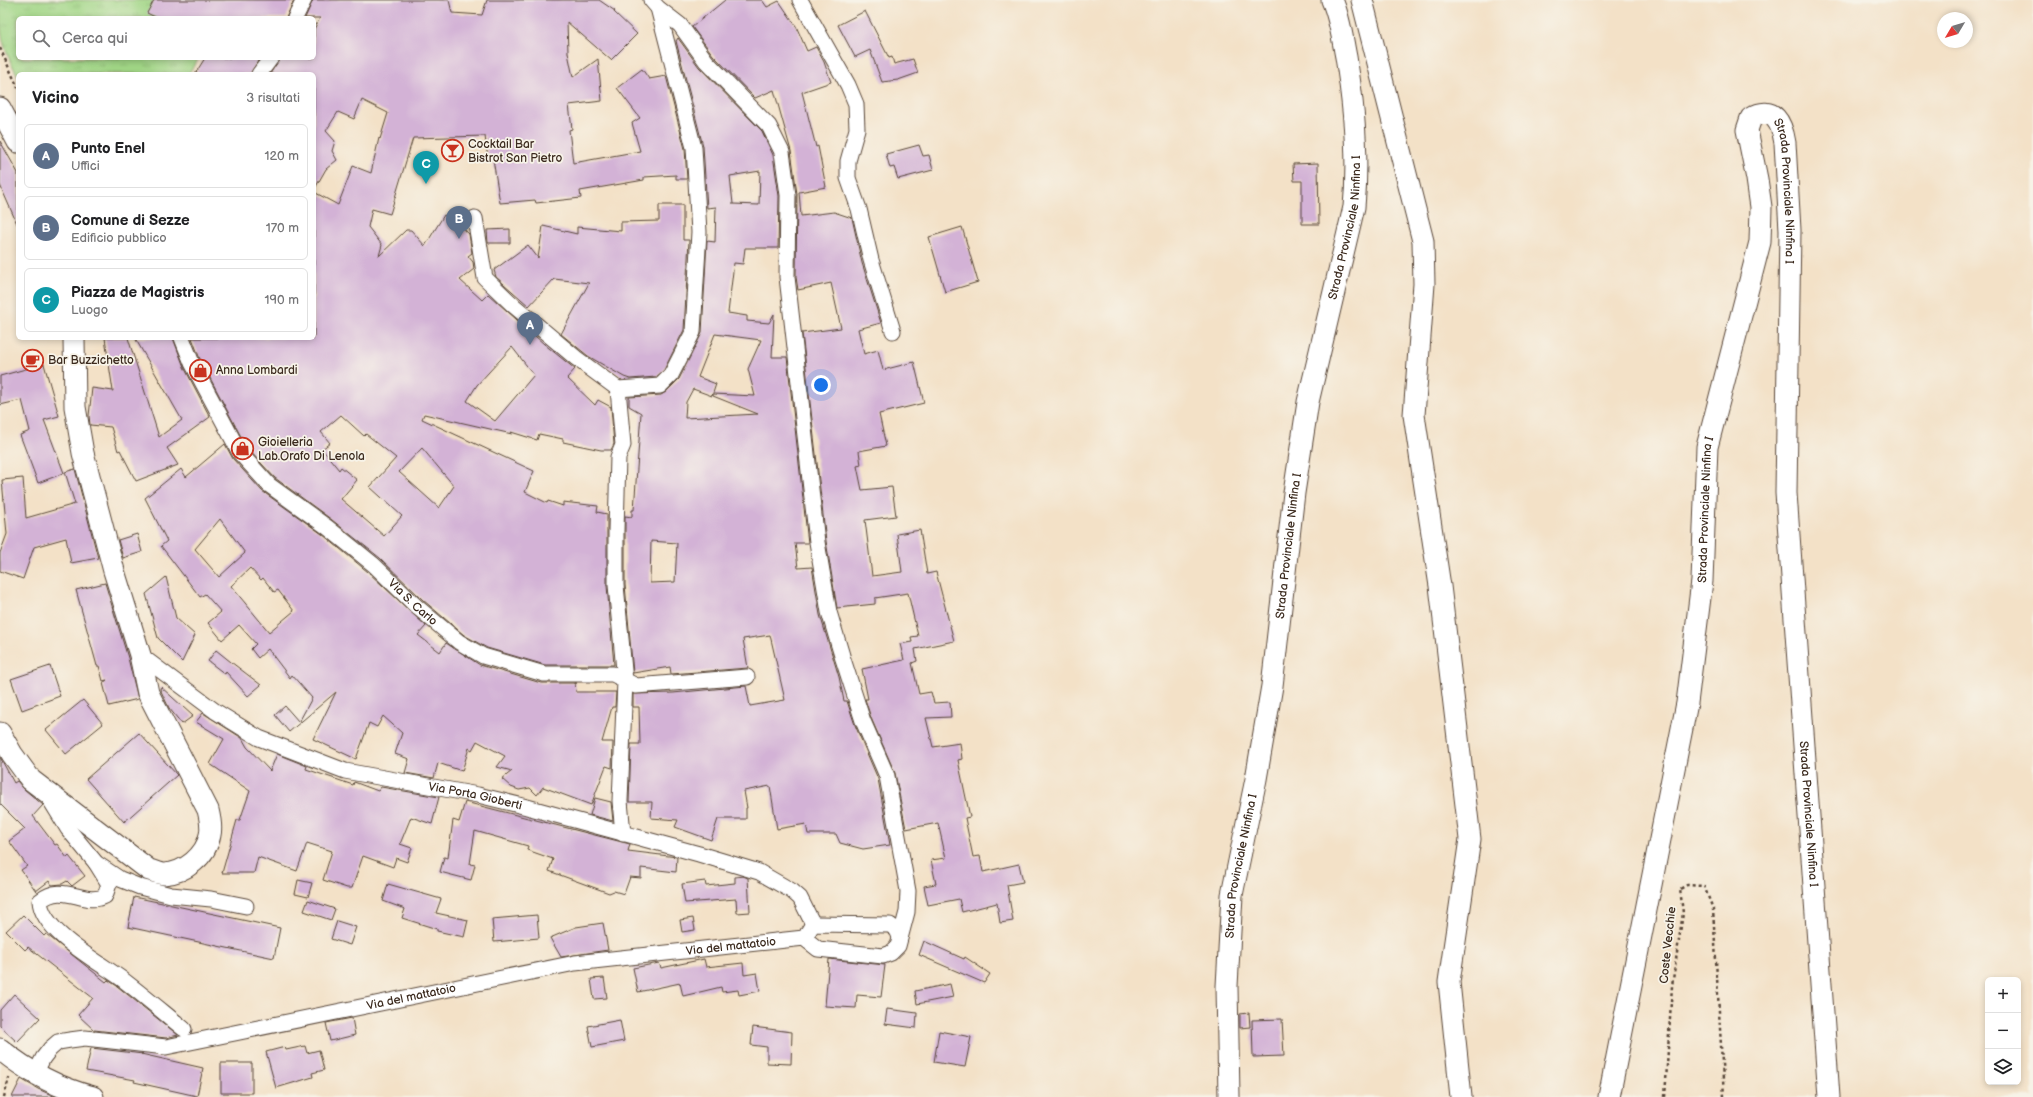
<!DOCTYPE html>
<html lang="it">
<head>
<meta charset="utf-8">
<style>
	:root { --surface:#fff; --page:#f6f6f6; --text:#202124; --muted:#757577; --line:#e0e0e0; --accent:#0f766e }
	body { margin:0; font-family:"Balsamiq Sans",sans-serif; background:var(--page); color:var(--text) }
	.controls { position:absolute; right:12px; bottom:12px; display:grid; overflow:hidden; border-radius:6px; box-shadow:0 2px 6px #0003 }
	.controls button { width:36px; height:36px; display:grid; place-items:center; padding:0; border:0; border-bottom:1px solid var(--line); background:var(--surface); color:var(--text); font:20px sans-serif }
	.compass { position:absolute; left:1937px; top:12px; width:36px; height:36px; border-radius:50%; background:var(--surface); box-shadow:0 2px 6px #0003; rotate:232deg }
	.you { position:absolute; left:821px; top:385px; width:14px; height:14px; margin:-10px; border:3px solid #fff; border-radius:50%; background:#1a73e8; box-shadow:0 0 0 6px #1a73e833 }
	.badge { display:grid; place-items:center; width:26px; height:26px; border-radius:50%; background:var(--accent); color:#fff; font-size:13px; font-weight:700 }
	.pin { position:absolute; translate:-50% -33px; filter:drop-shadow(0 1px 2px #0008) }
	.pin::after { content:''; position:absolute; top:21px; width:14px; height:12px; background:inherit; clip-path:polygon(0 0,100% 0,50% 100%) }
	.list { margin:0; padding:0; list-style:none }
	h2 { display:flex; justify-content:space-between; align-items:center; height:52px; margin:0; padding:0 16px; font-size:17px }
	h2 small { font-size:13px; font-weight:400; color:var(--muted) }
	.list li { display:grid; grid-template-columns:26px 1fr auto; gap:12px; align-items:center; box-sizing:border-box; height:64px; margin:0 8px 8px; padding:0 8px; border:1px solid var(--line); border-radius:6px }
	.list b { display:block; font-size:15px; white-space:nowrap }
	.list p { margin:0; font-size:13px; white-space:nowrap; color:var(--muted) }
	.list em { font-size:13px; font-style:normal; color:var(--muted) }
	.icon { flex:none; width:22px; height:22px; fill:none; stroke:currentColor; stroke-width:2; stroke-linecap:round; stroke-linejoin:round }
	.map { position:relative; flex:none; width:2033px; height:1097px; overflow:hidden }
	.search { position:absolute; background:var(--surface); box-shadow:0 2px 6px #0003; left:16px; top:16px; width:300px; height:44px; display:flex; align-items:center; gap:10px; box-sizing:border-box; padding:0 14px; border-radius:6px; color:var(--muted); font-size:15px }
	.panel { position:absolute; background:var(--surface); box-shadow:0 2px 6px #0003; left:16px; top:72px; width:300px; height:268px; border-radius:6px }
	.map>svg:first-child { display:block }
</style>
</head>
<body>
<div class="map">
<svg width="2033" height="1097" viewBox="0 0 2033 1097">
	<defs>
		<pattern id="park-tufts" width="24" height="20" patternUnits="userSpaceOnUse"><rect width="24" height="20" fill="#a1d686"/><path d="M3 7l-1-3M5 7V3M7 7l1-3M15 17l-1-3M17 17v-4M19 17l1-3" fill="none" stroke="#8cb873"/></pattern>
	</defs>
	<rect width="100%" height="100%" fill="#f7f3e8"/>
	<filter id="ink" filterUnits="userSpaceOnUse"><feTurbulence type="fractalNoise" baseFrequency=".025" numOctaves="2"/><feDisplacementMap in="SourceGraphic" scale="8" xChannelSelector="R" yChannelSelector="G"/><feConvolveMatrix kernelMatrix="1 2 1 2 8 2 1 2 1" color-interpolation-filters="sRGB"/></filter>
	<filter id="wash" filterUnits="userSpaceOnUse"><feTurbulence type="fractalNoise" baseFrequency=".012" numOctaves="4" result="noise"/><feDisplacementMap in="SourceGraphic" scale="16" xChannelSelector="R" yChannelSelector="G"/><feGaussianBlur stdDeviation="0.9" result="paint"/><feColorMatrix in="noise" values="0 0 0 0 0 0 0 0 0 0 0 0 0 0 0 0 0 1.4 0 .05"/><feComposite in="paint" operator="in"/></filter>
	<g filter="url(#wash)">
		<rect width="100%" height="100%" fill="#f3e1c7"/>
		<!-- park -->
		<path fill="url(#park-tufts)" stroke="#6e8052" d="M0,0H224L212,18H18V58H195L198,60L188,74H18V76C1,45 0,35 0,0Z"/>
		<g id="blocks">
			<!-- building -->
			<path fill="#d3b2d6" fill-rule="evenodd" d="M154,0H294L286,18H157L147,13Z
				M313,0H449L452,13L482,15L487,0H599L615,11L614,12L637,34L611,60L567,22L568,53L573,77L598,59L602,101L569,105L572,129L569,130L573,163L640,151L632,123L640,118L617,88L642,69L649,79L666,76L685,149L687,179H676V175L644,177V180L580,191L581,198L536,203L535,200L500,203L493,159H488L485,136L413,138L390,214L372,209L368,227L382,245L379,256L406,230H411L425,246L444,215L455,221L469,234L472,253L468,256L473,262L474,269L460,280L482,300L488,294L544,344L575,369L567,378L595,405L598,400L611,407L614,444L611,450H601L563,442V439L539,434L537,440L511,432L512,434L424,414L422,419L534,471L525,492L547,503L548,501L563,506V502L598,506L597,512L607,514V586L614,665H545L487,648L464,635L423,600L380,558L332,520L275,478L247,448L200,359L192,338H314V192L338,205L353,166L371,173L379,138L380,139L388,113L362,100L354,119L338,112L326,131L335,141L332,151L337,160L326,169L314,190V74H270L280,58H314V29L320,18H305ZM512,347L534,375L495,421L467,401L477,385ZM341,415L364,436L366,434L396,458L370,487L402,516L384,536L341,499L357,480L341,467L339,470L322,449L330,443L321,432ZM422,448L454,486L439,508L399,472Z
				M725,0H762L767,7L779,1L796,26L807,51L816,47L824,62L831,82L802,92L816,147L818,146L826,187L799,192L801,216L834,212L852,218L862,263L881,323L858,329L864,354L878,350L883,370L914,362L924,403L879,414L886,446L859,451L861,465L857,466L862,490L892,487L896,516L865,520L872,576L902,572L897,534L920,530L927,574L936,572L954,641L915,649L917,661L912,663L919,694L931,692L934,703L950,702L951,717L926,718L933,747L960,743L962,759L958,760L970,817L965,818L973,857L980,856L983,872L1019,864L1023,882L1007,885L1013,921L1000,923L997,903L962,912L959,899L928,905L924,886L936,884L931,860L946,858L938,823L906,829L895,773L871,718L865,699H868L862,669L904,660L900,644L912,642L911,637L918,636L908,593L875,598V604L837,608L826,541L802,333L841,328L831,283L798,290L796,277L797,194L791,151L774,90L755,98L713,55L692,27Z
				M865,11L889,58L892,57L894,64L913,59L918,73L898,80L882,82L870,50L855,57L838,25Z
				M678,38L699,67L762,131L773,155L779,196L778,248H745L743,264L734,263L728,313L747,316V321L769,323L774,314L772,357H787L808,543H795L798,568L812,567L820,615L839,677L844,701H847L855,725L878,779L890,845L863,849L840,843L836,834H808L806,824L777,829L770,786L744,791L747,808H746V819H718L711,840L675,827L678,820L651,818L652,802H629L631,744H640L639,707H633V694L673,693L746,686L750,706L785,700L770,635L743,639L748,668L671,674L670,667L633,673L625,585V516L632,517V510H634L641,413L629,406V397L661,395L666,392L679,379L702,333L707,241L715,242L716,207L707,208L703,146L676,41ZM760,171L759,205L733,204L730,176ZM715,334L761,340L748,369L755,396L713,394V396L758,414L685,418L686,402L693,389L712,396L716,384L698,377ZM651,541L677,543L675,582L650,583Z
				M205,58H260L250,74H195Z
				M0,141L18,173V226L0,185Z
				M919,145L923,156L929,155L933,170L898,179L894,167L890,168L886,154Z
				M1318,163L1319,224H1302V181H1294L1293,164Z
				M659,205H683V240H689L684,330L664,370L656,377L630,379L624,377L588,356L561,334L589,283L554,279L529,306L496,277L494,270L528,245L538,258L543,226L577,234V227L621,231V222L659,221Z
				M962,227L978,282L945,292L929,237Z
				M510,229V243H488L487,230Z
				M105,338H128L159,437L182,420L135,338H173L184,367L210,417L167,448L178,465L136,481L120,450L118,451L111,427L90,425L89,416L92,388L113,391Z
				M44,364L59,416L44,420L64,473L38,483L20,435L30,431L22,400L0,405V376Z
				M225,444L233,459L262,491L322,534L368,572L426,626L418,635L440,652L446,643L480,665L541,683H577H575L576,692H616L615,707H612L602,742H613L612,768L606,766L591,805L543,787L537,795L530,788L519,790L511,787L502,779L512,771L497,767L505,756L477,741L472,750L469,748L462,771L438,763L434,778L405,773L409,759L395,754L402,733L383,716L377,727L369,723L356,759L313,739L336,692L289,732L275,715L285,706L299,722L312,698L292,675L290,678L268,649L258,658L251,649L256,644L239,625L222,640L208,623L221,612L205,594L200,597L161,546L167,541L145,498L181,469L186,477ZM220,519L245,553L219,577L195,549ZM250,568L261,580L263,578L274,592L278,590L294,611L269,632L231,586Z
				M75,469L98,558L71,563L66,538L34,547L23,579L0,571V553L7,534L2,480L23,478L26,518L75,504L65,472Z
				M137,534L142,552L123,558L118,540Z
				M166,577L176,618L195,635L182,662L158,638L146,594Z
				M105,583L128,658L138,699L109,706L103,683L107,680L103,681L99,666H97L76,590Z
				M216,650L231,662L261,685L248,696L226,672L225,674L208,661Z
				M50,666L60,696L22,710L11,679Z
				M161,687L193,716L182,724L169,708L160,689Z
				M83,700L103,724L66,754L46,730Z
				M203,713L242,738L247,747L270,771L277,754L307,766L306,769L353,785L354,782L378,791L381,787L439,797L432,824L411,817L400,844L412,848L407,862L396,858L393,867L363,856L352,888H347L323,880L332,851L307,843L297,871L258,857L254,873H222L237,820H240L250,791L210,764L224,739L196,722Z
				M139,733L177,775L124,822L86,779Z
				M0,757L14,783L17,781L24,789L43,805L33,816L55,845L57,844L67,858L69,856L85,876L72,886L67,881L62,884L52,885L49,881L36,891L21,870L27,866L9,841L25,829L0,804Z
				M595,798L611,802L613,821L590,815Z
				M465,802L630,844L628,851L677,857L676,872L641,868V878L630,877L624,894L614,891L609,893L549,871L553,859L527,850L528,846L475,831L470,864L475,865L471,880L440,872L444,857L448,858L453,820L459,822Z
				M743,876L748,878L750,912L737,913L736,899L685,903L682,884L705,881L706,886L735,883V877Z
				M298,880L312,883L308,897L295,894Z
				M388,884L441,899L436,913L468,920L464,937L437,931V929L402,918L405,909L383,901Z
				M134,897L280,928L274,958L128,927Z
				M308,900L335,909L331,920L304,911Z
				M23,915L44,936L46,934L106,982L108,980L117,986L178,1035L166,1038L94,1030L78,1015L93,998L28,947L25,950L6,931Z
				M537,915L539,938L494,942L492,919Z
				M693,918L695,930L682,932L680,920Z
				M337,921L356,927L350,945L331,939Z
				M603,923L608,950L561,957L550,938L576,927Z
				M924,941L964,959L965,957L990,974L984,983L919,955Z
				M704,959L706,967L743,963L744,975L757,973L760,991L739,995L738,990L722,992L721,987L683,996L680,983L638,992L633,968L659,963L661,968Z
				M829,959L885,965L881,997L857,995L856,1008L825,1006Z
				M604,978L607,998L594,999L591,979Z
				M950,984L953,997L917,1004L915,991Z
				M14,994L40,1018L17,1042L0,1026V1010Z
				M887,1009L917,1013L916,1028L885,1024Z
				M1249,1013L1250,1027L1240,1028V1014Z
				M352,1018L355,1035L330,1041L326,1023Z
				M1282,1019L1284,1056L1253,1057L1252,1020Z
				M620,1020L624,1041L592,1047L588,1026Z
				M753,1027L792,1032L791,1064L767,1063V1047L751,1045Z
				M939,1031L971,1037L965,1067L934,1062Z
				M305,1046L307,1053L319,1050L324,1070L312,1073L313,1077L276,1088L266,1052L285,1047L286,1050Z
				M91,1048L143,1054H141L203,1068L197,1096L134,1082L135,1080L86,1071Z
				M221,1063H252V1093H221Z
				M21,1079L38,1089L56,1097H12Z"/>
		</g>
	</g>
	<g filter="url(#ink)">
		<use href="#blocks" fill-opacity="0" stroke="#574537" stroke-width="1"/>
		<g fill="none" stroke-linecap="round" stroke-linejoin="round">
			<defs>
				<g id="street">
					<path d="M651,0L658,8L680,25L706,61L769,126L782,152L788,195L787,277L817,542L829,612L843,659L863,721L887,776L908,891L907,912L898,946L891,953L883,956L818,949L804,938"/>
					<path d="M800,0L848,85L856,104L857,129L848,161V178L859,209L871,260L893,331"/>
					<path d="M295,18L304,0"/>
					<path d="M259,74L271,58"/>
					<path d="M475,218L485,278L513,305L576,358L618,389L660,386L671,375L693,332L699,232L694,148L658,8"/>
					<path id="s1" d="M182,338L192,363L240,453L269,485L327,527L374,565L417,607L459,642L483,656L544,674H613L636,686L747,677"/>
					<path d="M618,389L623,445L618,457L616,531V585L625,681L620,801L623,834"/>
					<path id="s2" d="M140,655L215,711L259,738L345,771L478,795L527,807L699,854L759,872L792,891L800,898L813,924"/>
					<path d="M49,798L68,829L96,863L120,879L140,887L171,895L211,899L246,906"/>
					<path d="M96,863L109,884L105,896C84,907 63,881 40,901C42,932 99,962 122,979C143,995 163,1012 184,1029"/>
					<path d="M808,932L813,924L890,925L897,930L900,937"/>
					<path id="s3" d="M35,1074L43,1058L50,1049L58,1042L70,1040L85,1038L166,1047L575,963L804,938"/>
				</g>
				<g id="secondary">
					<path d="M1362,0L1423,241L1424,284L1414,415L1440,586L1470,839L1449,982L1461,1097"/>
					<path d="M0,108L18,142"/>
					<path d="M0,733L12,754L31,780L149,870C154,871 159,874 164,874C185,873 206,856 210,835C212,827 210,818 208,810L148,693L140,655L114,571L83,453L75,407L74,338"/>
					<path d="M0,1049C28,1072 58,1088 93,1097"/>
					<path id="s4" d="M1229,1097L1227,986L1232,895L1256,779L1272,686L1294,493L1308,402L1354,207C1359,157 1354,106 1346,57C1342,37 1340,18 1332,0"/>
					<path id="s5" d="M1609,1097L1687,703L1702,581L1707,447L1760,242L1761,207L1757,179L1747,130L1751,118C1774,104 1782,124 1785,143L1790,230L1786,493L1829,1097"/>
				</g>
			</defs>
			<!-- street casing -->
			<use href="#street" stroke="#574537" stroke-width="17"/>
			<!-- secondary casing -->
			<use href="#secondary" stroke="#574537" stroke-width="23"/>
			<!-- path -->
			<path stroke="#574537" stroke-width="2.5" stroke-dasharray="3 3" stroke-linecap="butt" d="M0,48L18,88
				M4,1097L9,1078
				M1665,1097L1672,986L1683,913L1680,889L1687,885L1704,886L1713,909L1724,1097"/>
			<!-- street -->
			<use href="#street" stroke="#fff" stroke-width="15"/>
			<!-- secondary -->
			<use href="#secondary" stroke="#fff" stroke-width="21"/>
		</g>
	</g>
	<!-- icons -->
	<defs>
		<symbol id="bar-ring" viewBox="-11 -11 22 22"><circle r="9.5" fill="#f7f3e8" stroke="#c8321e" stroke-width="1.5"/><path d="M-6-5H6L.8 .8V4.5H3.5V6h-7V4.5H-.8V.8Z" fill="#c8321e"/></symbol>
		<symbol id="cafe-ring" viewBox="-11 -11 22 22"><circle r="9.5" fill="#f7f3e8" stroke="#c8321e" stroke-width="1.5"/><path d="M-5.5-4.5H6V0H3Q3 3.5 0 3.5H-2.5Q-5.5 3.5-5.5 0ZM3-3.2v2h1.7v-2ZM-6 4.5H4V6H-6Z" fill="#c8321e"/></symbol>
		<symbol id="shop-ring" viewBox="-11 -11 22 22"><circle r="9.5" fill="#f7f3e8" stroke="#c8321e" stroke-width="1.5"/><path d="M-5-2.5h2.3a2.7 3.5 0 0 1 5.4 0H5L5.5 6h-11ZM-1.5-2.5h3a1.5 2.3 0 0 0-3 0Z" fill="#c8321e"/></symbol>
	</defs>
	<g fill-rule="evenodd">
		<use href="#bar-ring" x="440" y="138" width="25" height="25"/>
		<use href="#cafe-ring" x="20" y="348" width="25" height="25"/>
		<use href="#shop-ring" x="188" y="358" width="25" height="25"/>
		<use href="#shop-ring" x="230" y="436" width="25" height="25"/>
	</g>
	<g text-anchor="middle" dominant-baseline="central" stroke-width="3.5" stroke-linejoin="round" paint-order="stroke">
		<!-- poi labels -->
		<g font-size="12" fill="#3b2a1e" stroke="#f7f3e8" text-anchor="start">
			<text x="468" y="144">Cocktail Bar<tspan x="468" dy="14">Bistrot San Pietro</tspan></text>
			<text x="48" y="360">Bar Buzzichetto</text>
			<text x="216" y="370">Anna Lombardi</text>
			<text x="258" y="442">Gioielleria<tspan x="258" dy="14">Lab.Orafo Di Lenola</tspan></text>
		</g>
		<!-- street labels -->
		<g font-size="12" fill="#3b2a1e" stroke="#f7f3e8">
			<text stroke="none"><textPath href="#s5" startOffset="1098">Strada Provinciale Ninfina I</textPath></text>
			<text stroke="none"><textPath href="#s4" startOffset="880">Strada Provinciale Ninfina I</textPath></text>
			<text stroke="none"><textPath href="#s5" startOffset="596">Strada Provinciale Ninfina I</textPath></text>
			<text stroke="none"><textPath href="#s4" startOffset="556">Strada Provinciale Ninfina I</textPath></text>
			<text stroke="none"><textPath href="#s1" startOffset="358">Via S. Carlo</textPath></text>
			<text stroke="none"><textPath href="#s2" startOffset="370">Via Porta Gioberti</textPath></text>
			<text stroke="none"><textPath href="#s5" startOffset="1722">Strada Provinciale Ninfina I</textPath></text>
			<text stroke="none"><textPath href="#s4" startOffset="232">Strada Provinciale Ninfina I</textPath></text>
			<text stroke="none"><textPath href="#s3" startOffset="723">Via del mattatoio</textPath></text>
			<text transform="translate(1668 945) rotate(-84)">Coste Vecchie</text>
			<text stroke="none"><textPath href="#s3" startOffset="399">Via del mattatoio</textPath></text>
		</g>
	</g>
</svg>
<div class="controls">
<button>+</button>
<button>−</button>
<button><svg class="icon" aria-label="layers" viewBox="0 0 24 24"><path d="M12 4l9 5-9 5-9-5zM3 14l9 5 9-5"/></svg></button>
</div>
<svg class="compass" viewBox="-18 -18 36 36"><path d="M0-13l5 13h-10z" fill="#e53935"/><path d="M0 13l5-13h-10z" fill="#757577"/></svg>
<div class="you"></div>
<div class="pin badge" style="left:530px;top:345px;background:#5c6f8a">A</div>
<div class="pin badge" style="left:459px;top:239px;background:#5c6f8a">B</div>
<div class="pin badge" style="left:426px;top:184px;background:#0f9aa8">C</div>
<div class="search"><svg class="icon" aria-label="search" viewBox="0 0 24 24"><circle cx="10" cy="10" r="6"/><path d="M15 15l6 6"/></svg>Cerca qui</div>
<section class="panel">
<h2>Vicino<small>3 risultati</small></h2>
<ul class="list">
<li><span class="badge" style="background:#5c6f8a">A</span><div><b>Punto Enel</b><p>Uffici</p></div><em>120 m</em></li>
<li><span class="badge" style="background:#5c6f8a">B</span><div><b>Comune di Sezze</b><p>Edificio pubblico</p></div><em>170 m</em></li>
<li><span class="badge" style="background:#0f9aa8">C</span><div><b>Piazza de Magistris</b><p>Luogo</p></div><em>190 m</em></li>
</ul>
</section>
</div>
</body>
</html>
